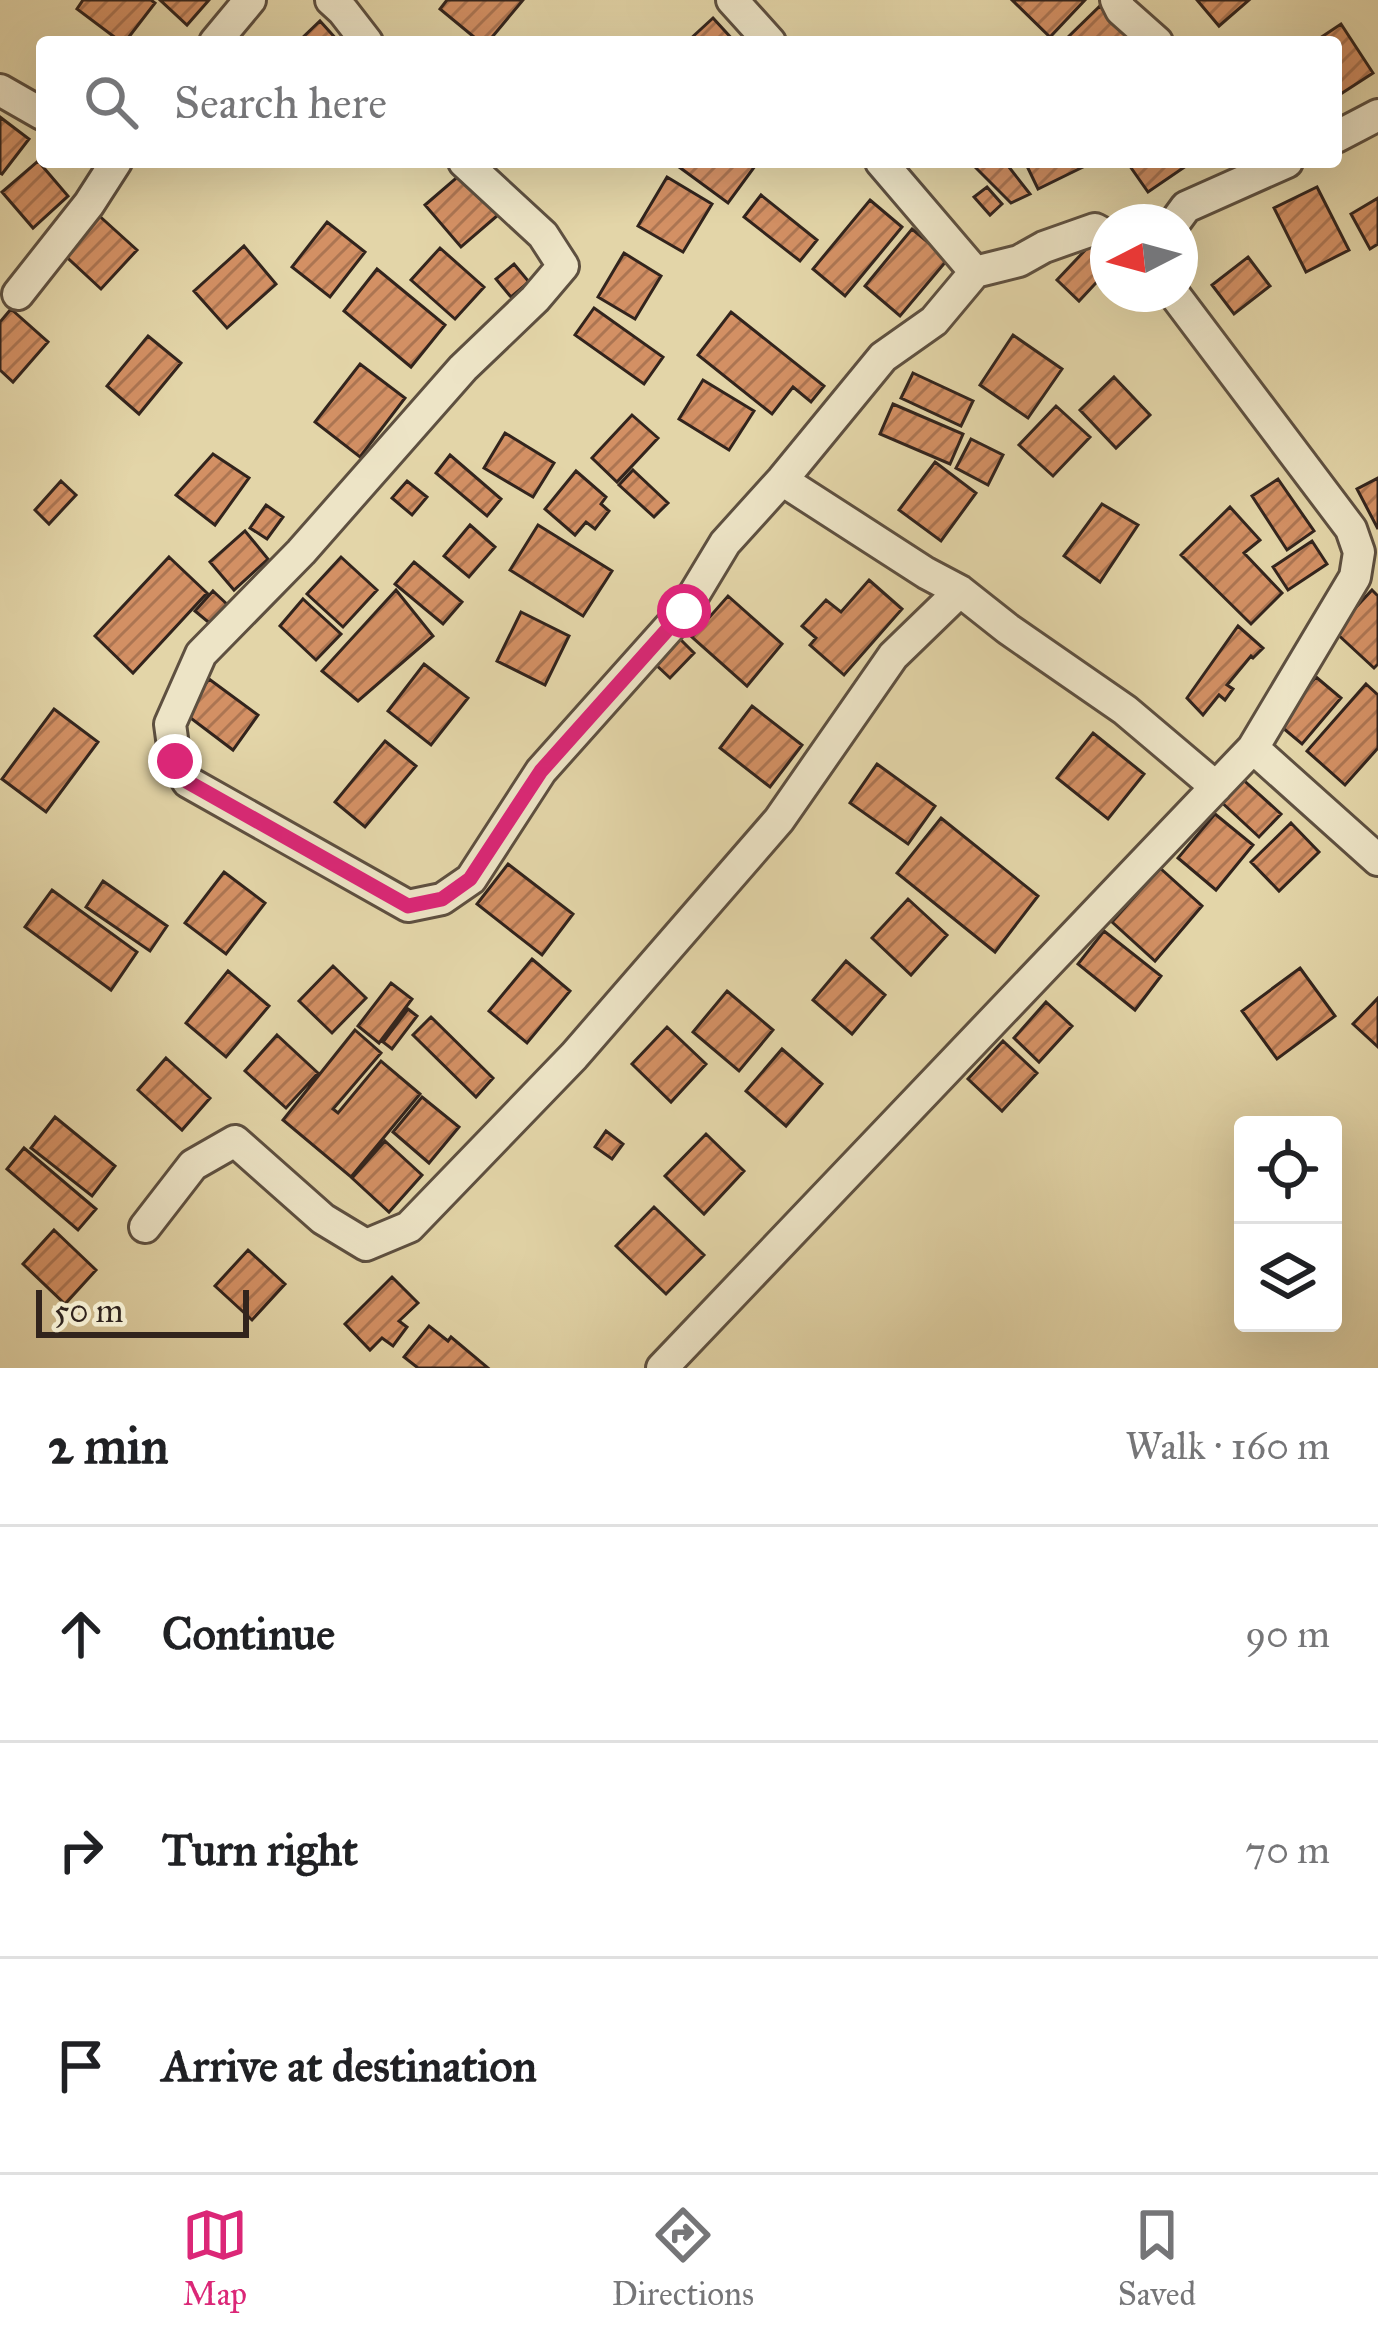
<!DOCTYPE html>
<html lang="en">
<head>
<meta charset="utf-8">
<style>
	:root { --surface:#fff; --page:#f2f2f2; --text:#202124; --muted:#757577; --line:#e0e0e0; --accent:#db2777 }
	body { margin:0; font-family:"IM FELL Great Primer",serif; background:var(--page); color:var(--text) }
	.controls { position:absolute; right:36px; bottom:36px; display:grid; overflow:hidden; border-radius:12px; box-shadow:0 12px 48px #0002 }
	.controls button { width:108px; height:108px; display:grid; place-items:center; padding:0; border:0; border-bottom:3px solid var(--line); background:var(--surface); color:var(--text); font:60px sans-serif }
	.compass { position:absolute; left:1090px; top:204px; width:108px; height:108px; border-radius:50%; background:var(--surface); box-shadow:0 12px 48px #0002; rotate:264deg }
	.scale { position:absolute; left:36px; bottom:30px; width:213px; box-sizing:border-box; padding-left:12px; border:6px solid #32241d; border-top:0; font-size:33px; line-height:42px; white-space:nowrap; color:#32241d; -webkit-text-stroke:9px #ede4c6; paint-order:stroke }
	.stop { position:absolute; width:36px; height:36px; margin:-27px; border:9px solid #db2777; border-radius:50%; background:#fff }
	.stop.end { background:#db2777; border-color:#fff; box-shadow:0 3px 12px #0008 }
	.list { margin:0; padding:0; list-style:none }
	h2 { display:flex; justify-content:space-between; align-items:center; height:156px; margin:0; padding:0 48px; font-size:51px }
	h2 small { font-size:39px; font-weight:400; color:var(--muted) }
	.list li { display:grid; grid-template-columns:78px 1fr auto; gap:36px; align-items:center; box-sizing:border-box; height:216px; padding:0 48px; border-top:3px solid var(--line) }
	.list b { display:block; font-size:45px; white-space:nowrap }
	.list em { font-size:39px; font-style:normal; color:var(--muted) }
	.icon { flex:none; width:66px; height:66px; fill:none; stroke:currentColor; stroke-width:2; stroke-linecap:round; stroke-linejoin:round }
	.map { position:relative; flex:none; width:1378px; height:1368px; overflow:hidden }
	.search { position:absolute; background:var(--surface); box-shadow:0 12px 48px #0002; left:36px; right:36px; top:36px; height:132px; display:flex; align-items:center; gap:30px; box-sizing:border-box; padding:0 42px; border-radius:12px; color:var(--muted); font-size:45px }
	.sheet { height:804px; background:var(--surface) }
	nav { display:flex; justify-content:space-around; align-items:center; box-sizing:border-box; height:168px; border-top:3px solid var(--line); background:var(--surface); font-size:33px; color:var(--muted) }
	nav a { display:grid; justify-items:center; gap:6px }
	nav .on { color:var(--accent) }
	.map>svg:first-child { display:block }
</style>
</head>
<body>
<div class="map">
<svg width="1378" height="1368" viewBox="0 0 1378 1368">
	<defs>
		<pattern id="building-hatch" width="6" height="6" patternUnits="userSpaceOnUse" patternTransform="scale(3)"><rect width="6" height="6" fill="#d39064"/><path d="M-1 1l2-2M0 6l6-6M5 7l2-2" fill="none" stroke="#ac7552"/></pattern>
	</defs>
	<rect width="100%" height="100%" fill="#e3d5a8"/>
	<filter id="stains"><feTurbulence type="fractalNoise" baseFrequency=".00167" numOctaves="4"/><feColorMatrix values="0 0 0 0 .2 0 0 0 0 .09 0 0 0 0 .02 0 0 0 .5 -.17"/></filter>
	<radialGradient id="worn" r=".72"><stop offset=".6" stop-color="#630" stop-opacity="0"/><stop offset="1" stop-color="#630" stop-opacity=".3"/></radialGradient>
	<!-- building -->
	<path fill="url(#building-hatch)" stroke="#32241d" stroke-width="3" d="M83,0H151L155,3L125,42H121L77,9Z
		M160,0H209L187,25Z
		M447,0H523L488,42H480L440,9Z
		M1012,0H1085L1050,37Z
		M1197,0H1249L1219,26Z
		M1100,6L1127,35L1120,42H1063Z
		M713,18L735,42H687Z
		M320,21L339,42H298Z
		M1341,24L1373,73L1336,97V42H1314Z
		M0,117L29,139L2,174L0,173Z
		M38,161L68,196L33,228L2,192Z
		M677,162H758L728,203L675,164Z
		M1005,162L1030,194L1011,203L971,163Z
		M1025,162H1086L1087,165L1038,189Z
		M1127,162H1184L1186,166L1148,192Z
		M462,173L498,215L461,247L425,205Z
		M667,177L712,204L683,252L638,226Z
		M987,187L1002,204L990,215L974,197Z
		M1317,187L1349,250L1306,272L1274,208Z
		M761,195L817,240L800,261L744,217Z
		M1378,198V244L1370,249L1351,214Z
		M870,200L902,227L845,296L813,269Z
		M95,212L137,250L101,289L59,250Z
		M327,222L365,252L330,297L292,267Z
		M912,229L948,259L900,316L865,286Z
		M1090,245L1108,262V270L1079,301L1057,280Z
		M244,246L276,284L227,328L194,291Z
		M440,248L484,287L455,319L411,280Z
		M624,253L661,276L635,319L598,297Z
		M1248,257L1270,286L1234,314L1212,285Z
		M514,264L529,282L511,297L496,279Z
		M377,269L445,325L411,367L344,311Z
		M594,308L663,357L644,384L575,335Z
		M11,309L48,342L13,382L0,370V322Z
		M731,312L824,386L811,402L793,387L772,414L698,355Z
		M1013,335L1062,369L1028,418L980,385Z
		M148,336L181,363L139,414L107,386Z
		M360,364L405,398L360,457L315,422Z
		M913,373L973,401L961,426L901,398Z
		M1114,377L1150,415L1116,448L1080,410Z
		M703,380L754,411L729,450L679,419Z
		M893,404L963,434L950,464L880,434Z
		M1056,406L1090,437L1053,476L1019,445Z
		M632,415L658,438L617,482L592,458Z
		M505,433L554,463L533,497L484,468Z
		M971,439L1003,455L988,485L956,468Z
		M213,454L249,478L215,525L176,495Z
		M450,455L501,499L487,516L436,473Z
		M935,462L976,493L941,541L899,510Z
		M633,470L668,503L654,517L619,485Z
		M576,471L606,497L601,504L609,511L595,529L586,522L575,535L545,509Z
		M1378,478V529L1357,489Z
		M1278,479L1314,531L1287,550L1252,496Z
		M61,481L76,495L49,524L35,510Z
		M407,481L427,497L412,515L392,498Z
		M1102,504L1138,525L1100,582L1064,556Z
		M266,505L283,517L267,539L250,528Z
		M1230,507L1260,540L1244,553L1282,593L1251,624L1181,555Z
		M470,525L495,547L469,577L444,556Z
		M538,525L612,571L583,616L510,570Z
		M245,531L268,559L234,590L210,562Z
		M1312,541L1327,564L1288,590L1273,567Z
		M169,557L207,593L133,673L95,636Z
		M341,557L377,590L343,627L307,594Z
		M414,562L462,602L443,624L395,584Z
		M869,580L902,609L844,675L810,645L816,638L802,626L826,600L841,612Z
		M396,590L433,636L358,701L322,671Z
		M1372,590L1378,596V664L1374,668L1334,631Z
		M213,591L230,607L213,626L195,611Z
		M728,596L782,644L747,686L692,637Z
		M303,599L341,634L316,660L280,626Z
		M521,612L569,636L545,685L497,661Z
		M1238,626L1263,648L1253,658L1251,656L1227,685L1233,689L1225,700L1219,695L1203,715L1187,698Z
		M679,638L694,653L670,678L654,663Z
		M424,664L468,698L431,745L388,711Z
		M1316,677L1341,698L1302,744L1277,723Z
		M209,679L258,715L233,750L184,713Z
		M1366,684L1378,695V748L1345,785L1307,751Z
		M752,706L802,745L770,787L720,748Z
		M54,709L98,742L46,812L2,779Z
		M1093,733L1144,774L1108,819L1057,778Z
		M385,741L416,766L365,827L335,802Z
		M877,764L935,806L908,844L850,803Z
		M1239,776L1281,814L1259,837L1218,799Z
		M1215,814L1253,845L1216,890L1178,858Z
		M941,818L1038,896L995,952L897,873Z
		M1291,823L1319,852L1279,891L1251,862Z
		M508,864L573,914L542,955L477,904Z
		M1160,868L1202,906L1155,961L1112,922Z
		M224,872L265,903L226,954L185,923Z
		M103,881L167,926L150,951L86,907Z
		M52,890L137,952L111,990L25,927Z
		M908,899L947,935L911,975L872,938Z
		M1104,931L1161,976L1135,1010L1078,964Z
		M532,959L570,991L527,1043L489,1011Z
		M846,961L885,995L852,1034L813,1000Z
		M333,966L366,998L332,1033L299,1001Z
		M1300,968L1335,1016L1277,1059L1242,1011Z
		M228,971L269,1006L226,1057L186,1023Z
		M391,983L412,999L379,1043L358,1026Z
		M727,991L773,1030L739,1071L693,1032Z
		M1378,998V1047L1353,1024Z
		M1046,1002L1072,1026L1039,1062L1014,1038Z
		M408,1009L417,1016L392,1049L383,1042Z
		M431,1017L493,1078L476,1097L413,1035Z
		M667,1027L706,1064L671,1102L632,1064Z
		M355,1030L381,1053L333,1109L338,1113L381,1061L420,1094L351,1177L283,1120Z
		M277,1035L318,1073L286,1108L245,1071Z
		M1003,1041L1037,1073L1002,1111L968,1079Z
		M782,1049L822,1084L786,1126L746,1091Z
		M166,1058L210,1098L182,1130L138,1090Z
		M422,1097L459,1127L429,1163L393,1132Z
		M55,1117L115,1166L92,1196L31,1148Z
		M606,1131L623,1144L612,1159L595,1147Z
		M706,1134L744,1171L704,1214L665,1176Z
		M385,1141L422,1175L389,1212L352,1178Z
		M24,1148L96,1209L78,1230L7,1169Z
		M654,1207L704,1255L666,1294L616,1246Z
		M54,1230L96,1270L65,1304L23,1264Z
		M248,1250L285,1284L252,1320L215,1286Z
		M392,1277L418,1303L399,1321L407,1327L393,1346L382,1338L370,1350L345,1324Z
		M429,1326L448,1341L451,1337L488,1368H418L404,1357Z"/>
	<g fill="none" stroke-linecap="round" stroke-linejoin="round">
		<defs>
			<path id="minor" d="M331,0L343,11L367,42
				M732,0L770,42
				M1116,0L1121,10L1157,42
				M215,42L250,0
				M0,90L42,114
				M1336,137L1378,115
				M464,162L543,235L563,266L535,299L463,368L301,552L201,654L170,724L175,761L188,782L408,906L442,899L471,879L541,771L684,611L725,543L782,480L883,357L934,321L975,272L1019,261L1044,247L1095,229L1108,236
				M881,162L975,272
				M1175,222L1186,207L1287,162
				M18,294L89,204L116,162
				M782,480L926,573L960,591L1008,629L1125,710L1216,787
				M1253,748L1378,860
				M145,1227L193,1165L235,1141L323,1219L366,1245L409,1227L574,1056L779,820L893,656L960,591
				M662,1368L1253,748L1355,577L1359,552L1351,529L1174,294"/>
		</defs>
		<!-- minor casing -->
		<use href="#minor" stroke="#5e5040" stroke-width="36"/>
		<!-- minor -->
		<use href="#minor" stroke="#ede4c6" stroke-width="30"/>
	</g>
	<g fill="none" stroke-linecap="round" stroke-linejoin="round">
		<!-- route -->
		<path stroke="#db2777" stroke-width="15" d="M175,761L188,782L408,906L442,899L470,879L541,771L684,611"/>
	</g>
	<rect width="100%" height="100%" filter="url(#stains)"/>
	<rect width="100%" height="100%" fill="url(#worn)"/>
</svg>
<div class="controls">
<button><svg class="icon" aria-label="locate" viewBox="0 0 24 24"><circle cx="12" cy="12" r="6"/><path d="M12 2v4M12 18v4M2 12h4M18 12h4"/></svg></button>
<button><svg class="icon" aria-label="layers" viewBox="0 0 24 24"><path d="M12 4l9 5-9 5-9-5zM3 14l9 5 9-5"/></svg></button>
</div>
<svg class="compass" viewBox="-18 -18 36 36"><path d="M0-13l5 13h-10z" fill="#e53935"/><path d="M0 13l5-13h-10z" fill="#757577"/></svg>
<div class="scale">50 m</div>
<div class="stop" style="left:684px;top:611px"></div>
<div class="stop end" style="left:175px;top:761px"></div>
<div class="search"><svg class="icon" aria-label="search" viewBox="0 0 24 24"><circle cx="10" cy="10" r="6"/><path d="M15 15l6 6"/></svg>Search here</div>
</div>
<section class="sheet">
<h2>2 min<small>Walk · 160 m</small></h2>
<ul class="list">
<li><svg class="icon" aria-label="ahead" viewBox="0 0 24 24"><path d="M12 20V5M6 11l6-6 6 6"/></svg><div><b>Continue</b></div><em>90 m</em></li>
<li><svg class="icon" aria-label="right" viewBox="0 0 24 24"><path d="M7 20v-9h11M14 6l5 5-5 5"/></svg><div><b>Turn right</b></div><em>70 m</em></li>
<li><svg class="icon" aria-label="arrive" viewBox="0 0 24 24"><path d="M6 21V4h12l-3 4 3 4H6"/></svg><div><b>Arrive at destination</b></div></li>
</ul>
</section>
<nav>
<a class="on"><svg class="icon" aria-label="map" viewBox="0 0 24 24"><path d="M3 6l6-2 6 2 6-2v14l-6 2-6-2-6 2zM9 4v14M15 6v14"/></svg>Map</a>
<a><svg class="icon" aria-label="directions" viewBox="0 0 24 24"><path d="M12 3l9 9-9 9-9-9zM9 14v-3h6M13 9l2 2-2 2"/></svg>Directions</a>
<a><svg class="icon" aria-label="saved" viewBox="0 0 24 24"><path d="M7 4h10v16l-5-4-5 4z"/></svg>Saved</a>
</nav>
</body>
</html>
